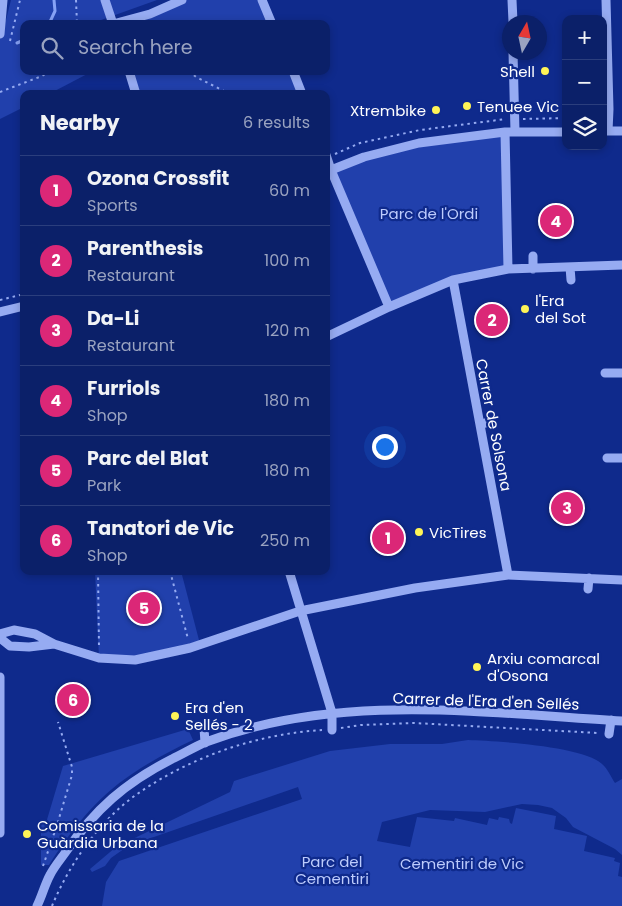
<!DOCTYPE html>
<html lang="en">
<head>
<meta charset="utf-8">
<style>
	:root { --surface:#0b2069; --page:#14286f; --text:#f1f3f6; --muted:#9aa3c0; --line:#2b3e7d; --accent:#db2777 }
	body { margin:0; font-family:Poppins,sans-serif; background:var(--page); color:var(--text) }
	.controls { position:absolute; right:15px; top:15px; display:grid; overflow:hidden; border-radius:10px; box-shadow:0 2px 8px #0003 }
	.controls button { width:45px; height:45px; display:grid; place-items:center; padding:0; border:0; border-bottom:1px solid var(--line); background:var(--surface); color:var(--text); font:25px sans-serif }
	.compass { position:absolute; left:502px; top:15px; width:45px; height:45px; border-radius:50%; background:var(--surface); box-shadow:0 2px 8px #0003; rotate:9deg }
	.you { position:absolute; left:384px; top:446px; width:18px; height:18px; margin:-12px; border:4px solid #fff; border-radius:50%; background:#1a73e8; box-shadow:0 0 0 8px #1a73e833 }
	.badge { display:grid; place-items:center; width:32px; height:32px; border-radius:50%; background:var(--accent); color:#fff; font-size:16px; font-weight:700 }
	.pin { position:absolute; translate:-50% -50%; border:2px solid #fff; box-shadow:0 1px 5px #0006 }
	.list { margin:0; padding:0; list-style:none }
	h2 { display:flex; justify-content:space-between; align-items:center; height:65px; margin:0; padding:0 20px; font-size:21px }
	h2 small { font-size:16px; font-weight:400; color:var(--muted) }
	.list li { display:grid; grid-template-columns:32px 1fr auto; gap:15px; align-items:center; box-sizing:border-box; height:70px; padding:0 20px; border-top:1px solid var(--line) }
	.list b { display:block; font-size:19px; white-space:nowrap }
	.list p { margin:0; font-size:16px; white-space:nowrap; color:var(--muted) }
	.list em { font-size:16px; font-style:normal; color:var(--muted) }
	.icon { flex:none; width:28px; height:28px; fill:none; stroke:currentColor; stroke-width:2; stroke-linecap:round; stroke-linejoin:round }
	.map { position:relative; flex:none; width:622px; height:906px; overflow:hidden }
	.search { position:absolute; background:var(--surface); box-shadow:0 2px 8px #0003; left:20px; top:20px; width:310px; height:55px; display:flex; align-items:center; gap:12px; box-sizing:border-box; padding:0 18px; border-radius:10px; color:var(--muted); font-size:19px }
	.panel { position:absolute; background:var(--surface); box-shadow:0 2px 8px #0003; left:20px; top:90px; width:310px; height:485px; border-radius:10px }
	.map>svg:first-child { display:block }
</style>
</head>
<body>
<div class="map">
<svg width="622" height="906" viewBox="0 0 622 906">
	<rect width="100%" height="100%" fill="#0f2a8c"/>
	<!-- green -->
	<path fill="#2140ac" d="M11,0H157L90,24H24V71H93L49,94H24V107L0,119V23L6,20Z
		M182,0H262L272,24H113Z
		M129,71H293L302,94H136Z
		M505,132L508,269L453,280L389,307L331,170L419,143Z
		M95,571H181L200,644L139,658H99Z
		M188,729L193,740C172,750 151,761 132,774C97,797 71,830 49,865H41V822L46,823L63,766Z
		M468,740C495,741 584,746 602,764C608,769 611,777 615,783L622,779V855L615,849L573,827L566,818L552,808L538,805L522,804L485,812L430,810L382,822L377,841L410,847L417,817L454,821L455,818L487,825L489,818L498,820L499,817L509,819L510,823L512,824L516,808L556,816L554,829L587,836L584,851L615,858L614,861L620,863L618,876L622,877V906H102L106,882L119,861L302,799L298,787L128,846L111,858L105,866L92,872L90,869L116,847L230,792L234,781L330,751L390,744H442Z"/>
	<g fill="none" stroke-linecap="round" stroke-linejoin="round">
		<!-- stream -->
		<path stroke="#87a2f6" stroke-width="3" d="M49,24L55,11L54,0
			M17,43L24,40"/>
		<!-- path -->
		<path stroke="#96abf2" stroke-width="2" stroke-dasharray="2.5 4" stroke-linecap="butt" d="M76,0L77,24
			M10,41L20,0
			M189,71L196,77L230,94
			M0,92L42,76L50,71
			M523,119L566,118
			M335,154L360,143L420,130L506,119
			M0,300L24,294
			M98,571L99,648
			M170,571L188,639
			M341,728L361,725L414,723L598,733
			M43,866L57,825L72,775V767L58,722
			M52,906C69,865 97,824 133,797C187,758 256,734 322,730"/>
		<!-- minor -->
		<path stroke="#96abf2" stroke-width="9" d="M105,0L113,24
			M262,0L272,24
			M512,0L513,22
			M606,0L609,109L608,131
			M113,24L150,14L182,0
			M0,34L3,0
			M513,52L515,132
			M129,71L136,94
			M293,71L302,94
			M603,131H622
			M505,132L508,269
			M326,155L331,170L389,307
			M326,172L364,157L419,143L505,132H566
			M533,256V269
			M570,267L571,280
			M453,280L508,575
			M0,312L24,306
			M326,337L389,307L453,280L508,269L622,265
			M605,373H622
			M480,424L491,422
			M607,458H622
			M289,571L332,713V730
			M588,589L589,578
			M0,634L14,630L35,634L54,644L99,658L135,660L190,648L300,611L415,588L508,575L622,580
			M0,638L10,646L29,647L54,644
			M0,677V833
			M204,728L205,743
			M609,734L611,720
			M37,906C42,896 45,884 50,875C54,867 60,860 65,853C95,809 125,783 172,759C183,754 194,747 206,742C339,692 484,713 622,721"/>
	</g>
	<!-- markers -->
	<g fill="#fff457" stroke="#0f2a8c" stroke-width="2">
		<circle cx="545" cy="71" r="5"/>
		<circle cx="467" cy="106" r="5"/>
		<circle cx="436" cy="110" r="5"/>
		<circle cx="525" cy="309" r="5"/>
		<circle cx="419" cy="532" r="5"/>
		<circle cx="477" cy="667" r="5"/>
		<circle cx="175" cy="716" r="5"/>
		<circle cx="27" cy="834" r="5"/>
	</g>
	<g text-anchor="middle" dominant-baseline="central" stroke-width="4.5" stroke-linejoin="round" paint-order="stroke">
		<!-- poi labels -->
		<g font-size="15" fill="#fff" stroke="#0f2a8c" text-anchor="start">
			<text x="535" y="71" text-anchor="end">Shell</text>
			<text x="477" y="106">Tenuee Vic</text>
			<text x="426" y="110" text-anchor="end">Xtrembike</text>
			<text x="535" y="300">l'Era<tspan x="535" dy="17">del Sot</tspan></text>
			<text x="429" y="532">VicTires</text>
			<text x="487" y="658">Arxiu comarcal<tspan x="487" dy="17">d'Osona</tspan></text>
			<text x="185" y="707">Era d'en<tspan x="185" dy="17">Sellés - 2</tspan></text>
			<text x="37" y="825">Comissaria de la<tspan x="37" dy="17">Guàrdia Urbana</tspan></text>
		</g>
		<!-- park labels -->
		<g font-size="15" fill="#bdccfd" stroke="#0f2a8c">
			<text x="429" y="213">Parc de l'Ordi</text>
			<text x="332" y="861">Parc del<tspan x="332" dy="17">Cementiri</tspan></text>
			<text x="462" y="863">Cementiri de Vic</text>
		</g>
		<!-- street labels -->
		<g font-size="15" fill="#fff" stroke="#0f2a8c">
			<text transform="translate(494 425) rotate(79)">Carrer de Solsona</text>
			<text transform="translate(486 701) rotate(2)">Carrer de l'Era d'en Sellés</text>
		</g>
	</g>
</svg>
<div class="controls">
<button>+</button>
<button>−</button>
<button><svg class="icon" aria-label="layers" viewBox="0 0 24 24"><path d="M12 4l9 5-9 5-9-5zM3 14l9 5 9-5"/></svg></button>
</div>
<svg class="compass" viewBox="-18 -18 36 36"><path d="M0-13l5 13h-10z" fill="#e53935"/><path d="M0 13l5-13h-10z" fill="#9aa3c0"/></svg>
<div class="you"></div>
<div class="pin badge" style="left:388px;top:538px">1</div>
<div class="pin badge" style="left:492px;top:320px">2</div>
<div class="pin badge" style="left:567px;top:508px">3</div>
<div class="pin badge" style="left:556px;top:221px">4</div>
<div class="pin badge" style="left:144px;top:608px">5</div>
<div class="pin badge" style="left:73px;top:700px">6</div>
<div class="search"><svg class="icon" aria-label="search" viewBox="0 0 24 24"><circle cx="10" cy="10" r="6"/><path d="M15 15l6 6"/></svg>Search here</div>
<section class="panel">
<h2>Nearby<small>6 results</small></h2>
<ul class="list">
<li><span class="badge">1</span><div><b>Ozona Crossfit</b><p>Sports</p></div><em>60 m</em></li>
<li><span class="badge">2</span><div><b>Parenthesis</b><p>Restaurant</p></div><em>100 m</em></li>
<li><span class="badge">3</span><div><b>Da-Li</b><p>Restaurant</p></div><em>120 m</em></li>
<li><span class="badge">4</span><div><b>Furriols</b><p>Shop</p></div><em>180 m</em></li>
<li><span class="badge">5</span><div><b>Parc del Blat</b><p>Park</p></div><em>180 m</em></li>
<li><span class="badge">6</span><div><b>Tanatori de Vic</b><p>Shop</p></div><em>250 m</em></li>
</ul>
</section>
</div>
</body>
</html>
